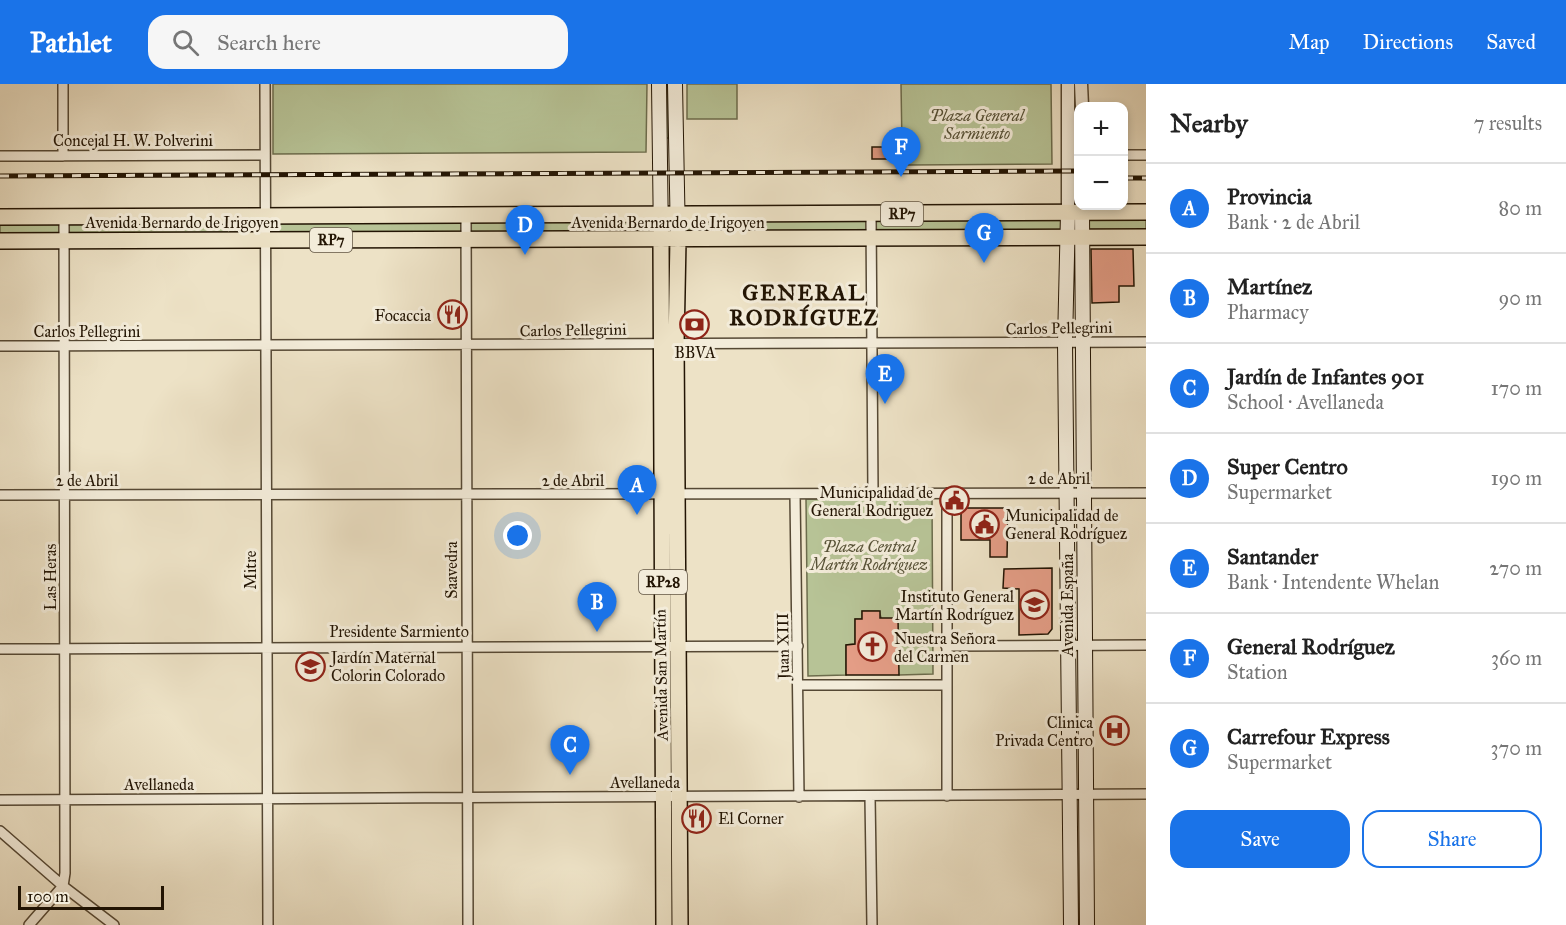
<!DOCTYPE html>
<html lang="en">
<head>
<meta charset="utf-8">
<style>
	:root { --surface:#fff; --page:#f6f6f6; --text:#222; --muted:#767676; --line:#e0e0e0; --accent:#1a73e8 }
	body { margin:0; font-family:"IM FELL Great Primer",serif; background:var(--page); color:var(--text) }
	.controls { position:absolute; right:18px; top:18px; display:grid; overflow:hidden; border-radius:12px; box-shadow:0 3px 9px #0003 }
	.controls button { width:54px; height:54px; display:grid; place-items:center; padding:0; border:0; border-bottom:2px solid var(--line); background:var(--surface); color:var(--text); font:30px sans-serif }
	.scale { position:absolute; left:18px; bottom:15px; width:146px; box-sizing:border-box; padding-left:6px; border:3px solid #221403; border-top:0; font-size:16px; line-height:21px; white-space:nowrap; color:#221403; -webkit-text-stroke:4px #f3ecda; paint-order:stroke }
	.you { position:absolute; left:518px; top:452px; width:21px; height:21px; margin:-15px; border:4px solid #fff; border-radius:50%; background:#1a73e8; box-shadow:0 0 0 9px #1a73e833 }
	.badge { display:grid; place-items:center; width:39px; height:39px; border-radius:50%; background:var(--accent); color:#fff; font-size:20px; font-weight:700 }
	.pin { position:absolute; translate:-50% -50px; filter:drop-shadow(0 2px 3px #0008) }
	.pin::after { content:''; position:absolute; top:32px; width:21px; height:18px; background:inherit; clip-path:polygon(0 0,100% 0,50% 100%) }
	.list { margin:0; padding:0; list-style:none }
	h2 { display:flex; justify-content:space-between; align-items:center; height:78px; margin:0; padding:0 24px; font-size:26px }
	h2 small { font-size:20px; font-weight:400; color:var(--muted) }
	.list li { display:grid; grid-template-columns:39px 1fr auto; gap:18px; align-items:center; box-sizing:border-box; height:90px; padding:0 24px; border-top:2px solid var(--line) }
	.list b { display:block; font-size:22px; white-space:nowrap }
	.list p { margin:0; font-size:20px; white-space:nowrap; color:var(--muted) }
	.list em { font-size:20px; font-style:normal; color:var(--muted) }
	.actions { display:flex; gap:12px; padding:18px 24px }
	.actions a { flex:1; padding:14px 0; border:2px solid var(--accent); border-radius:18px; text-align:center; font-size:21px; color:var(--accent) }
	.actions .main { background:var(--accent); color:#fff }
	.icon { flex:none; width:33px; height:33px; fill:none; stroke:currentColor; stroke-width:2; stroke-linecap:round; stroke-linejoin:round }
	.map { position:relative; flex:none; width:1146px; height:841px; overflow:hidden }
	header { display:flex; align-items:center; gap:36px; box-sizing:border-box; height:84px; padding:0 30px; background:var(--accent); color:#fff }
	header strong { font-size:28px }
	nav { display:flex; gap:33px; margin-inline-start:auto; font-size:21px }
	.search { width:420px; height:54px; background:var(--page); display:flex; align-items:center; gap:15px; box-sizing:border-box; padding:0 21px; border-radius:18px; color:var(--muted); font-size:22px }
	main { display:flex }
	aside { flex:1; background:var(--surface) }
	.map>svg:first-child { display:block }
</style>
</head>
<body>
<header>
<strong>Pathlet</strong>
<div class="search"><svg class="icon" aria-label="search" viewBox="0 0 24 24"><circle cx="10" cy="10" r="6"/><path d="M15 15l6 6"/></svg>Search here</div>
<nav><a>Map</a><a>Directions</a><a>Saved</a></nav>
</header>
<main>
<div class="map">
<svg width="1146" height="841" viewBox="0 0 1146 841">
	<rect width="100%" height="100%" fill="#ede2c6"/>
	<filter id="stains"><feTurbulence type="fractalNoise" baseFrequency=".00333" numOctaves="4"/><feColorMatrix values="0 0 0 0 .2 0 0 0 0 .09 0 0 0 0 .02 0 0 0 .5 -.17"/></filter>
	<radialGradient id="worn" r=".72"><stop offset=".6" stop-color="#630" stop-opacity="0"/><stop offset="1" stop-color="#630" stop-opacity=".3"/></radialGradient>
	<!-- green -->
	<path fill="#b7c396" stroke="#6c6c4c" stroke-width="1.5" d="M273,0H647L646,68L273,70Z
		M659,0H675L674,54H660Z
		M687,0H737V35H687Z
		M901,0H1051L1052,80L908,81V62H902Z
		M1070,0H1077V55L1070,54Z
		M1146,128V153L0,157V133Z
		M806,415H932L933,590L899,591L879,527H862V535H855V560L846,561V591L808,592Z"/>
	<!-- building -->
	<path fill="#e49d86" stroke="#221403" stroke-width="1.5" d="M872,63H906V75H872Z
		M1091,165H1133L1134,202H1119V218L1092,219Z
		M961,424H1008L1007,473H990V456H961Z
		M1052,484V545L1048,550L1019,551V505L1003,504L1004,485Z
		M862,527H880V534H898L899,591H846V561L855,560V535H862Z"/>
	<g fill="none" stroke-linecap="round" stroke-linejoin="round">
		<defs>
			<path id="minor" d="M63,0V72
				M265,0L268,841
				M1069,71L1078,72
				M1124,71H1146
				M0,72L265,71
				M466,131L468,841
				M871,131L873,409
				M0,262L1146,258
				M947,409V712
				M795,410L799,713
				M0,411L1146,409
				M946,562L1146,561
				M0,565L798,562
				M798,601H947
				M870,713L872,841
				M0,716L1146,710
				M0,747L63,802L114,841
				M29,841L63,802L65,789L64,133"/>
			<path id="tertiary" d="M1068,0V129
				M1081,0L1082,22"/>
			<path id="secondary" d="M659,0L661,156
				M675,0L678,156
				M1068,129L1065,259L1071,841
				M1082,129L1087,841"/>
			<path id="primary" d="M0,133L1146,128
				M661,156L664,841
				M678,156L676,260L680,841
				M0,157L1146,153"/>
		</defs>
		<!-- minor casing -->
		<use href="#minor" stroke="#554834" stroke-width="12"/>
		<!-- tertiary casing -->
		<use href="#tertiary" stroke="#554834" stroke-width="15"/>
		<!-- secondary casing -->
		<use href="#secondary" stroke="#221403" stroke-width="16"/>
		<!-- primary casing -->
		<use href="#primary" stroke="#221403" stroke-width="18"/>
		<!-- minor -->
		<use href="#minor" stroke="#f3ecda" stroke-width="9"/>
		<!-- tertiary -->
		<use href="#tertiary" stroke="#f3ecda" stroke-width="12"/>
		<!-- secondary -->
		<use href="#secondary" stroke="#f3ecda" stroke-width="14"/>
		<!-- primary -->
		<use href="#primary" stroke="#ede2c6" stroke-width="15"/>
		<defs>
			<path id="rail" d="M0,92L1078,87
				M1124,94H1146"/>
		</defs>
		<!-- rail casing -->
		<use href="#rail" stroke="#221403" stroke-width="5"/>
		<!-- rail -->
		<use href="#rail" stroke="#f3ecda" stroke-width="3" stroke-dasharray="9" stroke-linecap="butt"/>
	</g>
	<!-- icons -->
	<defs>
		<symbol id="restaurant-ring" viewBox="-11 -11 22 22"><circle r="9.5" fill="#f3ecda" stroke="#8f2418" stroke-width="1.5"/><path d="M-5-6h1v4h1v-4h1v4h1v-4h1v5L-1.5 .5V6h-2V.5L-5-1ZM5-6V6H3V1.5H1.5Q1.5-4 5-6Z" fill="#8f2418"/></symbol>
		<symbol id="bank-ring" viewBox="-11 -11 22 22"><circle r="9.5" fill="#f3ecda" stroke="#8f2418" stroke-width="1.5"/><path d="M-6-4H6V4H-6ZM0-2.3a2.3 2.3 0 1 0 0 4.6a2.3 2.3 0 1 0 0-4.6Z" fill="#8f2418"/></symbol>
		<symbol id="civic-ring" viewBox="-11 -11 22 22"><circle r="9.5" fill="#f3ecda" stroke="#8f2418" stroke-width="1.5"/><path d="M-.6-6.5H3V-4.5H.6V-3L4-1V1h2V6H-6V1h2V-1L-.6-3ZM-1.2 2.5V6h2.4V2.5Z" fill="#8f2418"/></symbol>
		<symbol id="school-ring" viewBox="-11 -11 22 22"><circle r="9.5" fill="#f3ecda" stroke="#8f2418" stroke-width="1.5"/><path d="M0-5L7-2L0 1L-7-2ZM-4 1L0 2.5L4 1V4Q0 6-4 4Z" fill="#8f2418"/></symbol>
		<symbol id="church-ring" viewBox="-11 -11 22 22"><circle r="9.5" fill="#f3ecda" stroke="#8f2418" stroke-width="1.5"/><path d="M-1.2-6h2.4v3.5h3.3v2.4h-3.3V6h-2.4V-.1h-3.3v-2.4h3.3Z" fill="#8f2418"/></symbol>
		<symbol id="hospital-ring" viewBox="-11 -11 22 22"><circle r="9.5" fill="#f3ecda" stroke="#8f2418" stroke-width="1.5"/><path d="M-5-5h3v3.5h4V-5h3V5h-3V1.5h-4V5h-3Z" fill="#8f2418"/></symbol>
	</defs>
	<g fill-rule="evenodd">
		<use href="#restaurant-ring" x="436" y="214" width="33" height="33"/>
		<use href="#bank-ring" x="678" y="224" width="33" height="33"/>
		<use href="#civic-ring" x="938" y="400" width="33" height="33"/>
		<use href="#civic-ring" x="968" y="424" width="33" height="33"/>
		<use href="#school-ring" x="1018" y="504" width="33" height="33"/>
		<use href="#church-ring" x="856" y="546" width="33" height="33"/>
		<use href="#school-ring" x="294" y="566" width="33" height="33"/>
		<use href="#hospital-ring" x="1098" y="630" width="33" height="33"/>
		<use href="#restaurant-ring" x="680" y="718" width="33" height="33"/>
	</g>
	<g text-anchor="middle" dominant-baseline="central" stroke-width="6" stroke-linejoin="round" paint-order="stroke">
		<!-- shield labels -->
		<g fill="#f3ecda" stroke="#615544" stroke-width="1.5">
			<rect x="881" y="118" width="42" height="24" rx="4.5"/>
			<rect x="310" y="144" width="42" height="24" rx="4.5"/>
			<rect x="639" y="486" width="48" height="24" rx="4.5"/>
		</g>
		<g font-size="15" font-weight="bold" fill="#221403">
			<text x="902" y="130">RP7</text>
			<text x="331" y="156">RP7</text>
			<text x="663" y="498">RP28</text>
		</g>
		<!-- park labels -->
		<g font-size="16" font-style="italic" fill="#565136" stroke="#f3ecda">
			<text x="977" y="31">Plaza General<tspan x="977" dy="18">Sarmiento</tspan></text>
			<text x="869" y="462">Plaza Central<tspan x="869" dy="18">Martín Rodríguez</tspan></text>
		</g>
		<!-- street labels -->
		<g font-size="16" fill="#221403" stroke="#f3ecda">
			<text x="133" y="56">Concejal H. W. Polverini</text>
			<text x="182" y="138">Avenida Bernardo de Irigoyen</text>
			<text x="668" y="138">Avenida Bernardo de Irigoyen</text>
			<text transform="translate(1059 244) rotate(-1)">Carlos Pellegrini</text>
			<text transform="translate(573 246) rotate(-1)">Carlos Pellegrini</text>
			<text x="87" y="247">Carlos Pellegrini</text>
			<text x="1059" y="394">2 de Abril</text>
			<text x="87" y="396">2 de Abril</text>
			<text x="573" y="396">2 de Abril</text>
			<text transform="translate(250 486) rotate(-90)">Mitre</text>
			<text transform="translate(451 486) rotate(-90)">Saavedra</text>
			<text transform="translate(50 493) rotate(-90)">Las Heras</text>
			<text transform="translate(1067 521) rotate(-90)">Avenida España</text>
			<text x="399" y="547">Presidente Sarmiento</text>
			<text transform="translate(783 562) rotate(-91)">Juan XIII</text>
			<text transform="translate(661 591) rotate(-91)">Avenida San Martín</text>
			<text x="645" y="698">Avellaneda</text>
			<text x="159" y="700">Avellaneda</text>
		</g>
		<!-- poi labels -->
		<g font-size="16" fill="#221403" stroke="#f3ecda" text-anchor="end">
			<text x="431" y="231">Focaccia</text>
			<text x="695" y="268" text-anchor="middle">BBVA</text>
			<text x="933" y="408">Municipalidad de<tspan x="933" dy="18">General Rodriguez</tspan></text>
			<text x="1005" y="431" text-anchor="start">Municipalidad de<tspan x="1005" dy="18">General Rodríguez</tspan></text>
			<text x="1014" y="512">Instituto General<tspan x="1014" dy="18">Martín Rodríguez</tspan></text>
			<text x="894" y="554" text-anchor="start">Nuestra Señora<tspan x="894" dy="18">del Carmen</tspan></text>
			<text x="331" y="573" text-anchor="start">Jardín Maternal<tspan x="331" dy="18">Colorin Colorado</tspan></text>
			<text x="1093" y="638">Clinica<tspan x="1093" dy="18">Privada Centro</tspan></text>
			<text x="718" y="734" text-anchor="start">El Corner</text>
		</g>
		<!-- district labels -->
		<g font-size="22" font-weight="bold" letter-spacing="1.5" fill="#221403" stroke="#f3ecda">
			<text x="804" y="208">GENERAL<tspan x="804" dy="25">RODRÍGUEZ</tspan></text>
		</g>
	</g>
	<rect width="100%" height="100%" filter="url(#stains)"/>
	<rect width="100%" height="100%" fill="url(#worn)"/>
</svg>
<div class="controls">
<button>+</button>
<button>−</button>
</div>
<div class="scale">100 m</div>
<div class="you"></div>
<div class="pin badge" style="left:637px;top:431px">A</div>
<div class="pin badge" style="left:597px;top:548px">B</div>
<div class="pin badge" style="left:570px;top:691px">C</div>
<div class="pin badge" style="left:525px;top:171px">D</div>
<div class="pin badge" style="left:885px;top:320px">E</div>
<div class="pin badge" style="left:901px;top:93px">F</div>
<div class="pin badge" style="left:984px;top:179px">G</div>
</div>
<aside>
<h2>Nearby<small>7 results</small></h2>
<ul class="list">
<li><span class="badge">A</span><div><b>Provincia</b><p>Bank · 2 de Abril</p></div><em>80 m</em></li>
<li><span class="badge">B</span><div><b>Martínez</b><p>Pharmacy</p></div><em>90 m</em></li>
<li><span class="badge">C</span><div><b>Jardín de Infantes 901</b><p>School · Avellaneda</p></div><em>170 m</em></li>
<li><span class="badge">D</span><div><b>Super Centro</b><p>Supermarket</p></div><em>190 m</em></li>
<li><span class="badge">E</span><div><b>Santander</b><p>Bank · Intendente Whelan</p></div><em>270 m</em></li>
<li><span class="badge">F</span><div><b>General Rodríguez</b><p>Station</p></div><em>360 m</em></li>
<li><span class="badge">G</span><div><b>Carrefour Express</b><p>Supermarket</p></div><em>370 m</em></li>
</ul>
<div class="actions"><a class="main">Save</a><a>Share</a></div>
</aside>
</main>
</body>
</html>
